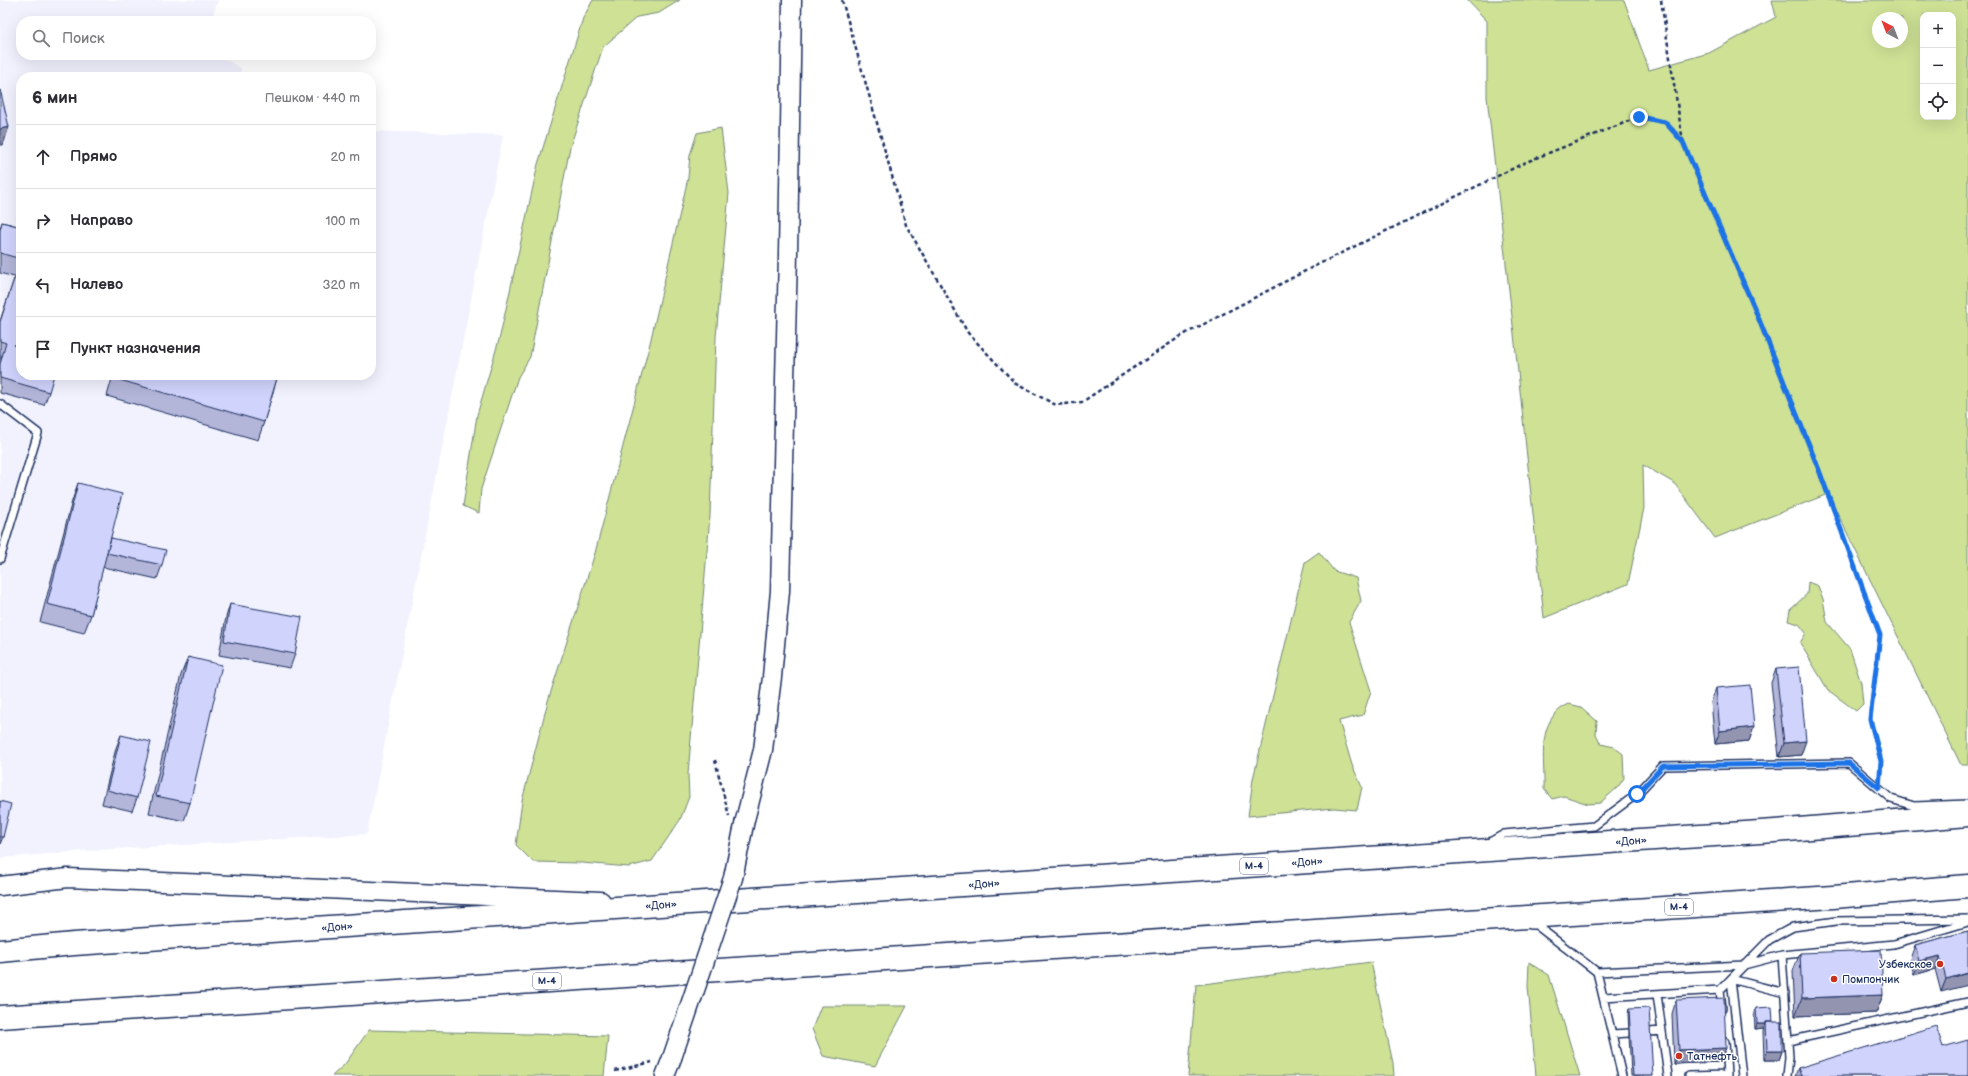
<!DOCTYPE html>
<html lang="ru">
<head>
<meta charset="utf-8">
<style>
	:root { --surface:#fff; --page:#f2f2f3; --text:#2b2b33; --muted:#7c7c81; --line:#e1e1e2 }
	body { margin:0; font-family:"Balsamiq Sans",sans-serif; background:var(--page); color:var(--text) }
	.controls { position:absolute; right:12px; top:12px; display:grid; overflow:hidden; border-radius:8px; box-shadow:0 4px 16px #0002 }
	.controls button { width:36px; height:36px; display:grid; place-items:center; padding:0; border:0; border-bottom:1px solid var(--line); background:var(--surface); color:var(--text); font:20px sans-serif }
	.compass { position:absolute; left:1872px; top:12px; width:36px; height:36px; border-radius:50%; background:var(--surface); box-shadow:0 4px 16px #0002; rotate:318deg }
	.stop { position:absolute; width:12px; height:12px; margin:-9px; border:3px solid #1a73e8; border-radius:50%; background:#fff }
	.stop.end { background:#1a73e8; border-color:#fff; box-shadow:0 1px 4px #0008 }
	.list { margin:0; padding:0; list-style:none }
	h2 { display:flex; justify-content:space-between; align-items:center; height:52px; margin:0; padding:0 16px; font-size:17px }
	h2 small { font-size:13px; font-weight:400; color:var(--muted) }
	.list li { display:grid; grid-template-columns:26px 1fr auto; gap:12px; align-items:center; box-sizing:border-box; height:64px; padding:0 16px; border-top:1px solid var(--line) }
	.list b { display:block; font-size:15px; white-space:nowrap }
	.list em { font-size:13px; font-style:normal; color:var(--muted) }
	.icon { flex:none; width:22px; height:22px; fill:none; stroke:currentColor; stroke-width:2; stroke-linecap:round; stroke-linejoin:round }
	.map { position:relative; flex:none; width:1968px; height:1076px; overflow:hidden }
	.search { position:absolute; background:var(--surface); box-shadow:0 4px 16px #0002; left:16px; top:16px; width:360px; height:44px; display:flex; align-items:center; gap:10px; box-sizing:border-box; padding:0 14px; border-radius:16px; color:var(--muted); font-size:15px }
	.panel { position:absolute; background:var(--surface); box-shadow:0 4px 16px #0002; left:16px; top:72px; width:360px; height:308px; border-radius:16px }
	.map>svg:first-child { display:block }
</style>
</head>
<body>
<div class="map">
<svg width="1968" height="1076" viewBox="0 0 1968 1076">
	<rect width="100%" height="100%" fill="#fff"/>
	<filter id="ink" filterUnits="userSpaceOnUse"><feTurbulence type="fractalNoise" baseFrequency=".025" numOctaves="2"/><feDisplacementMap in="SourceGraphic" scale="8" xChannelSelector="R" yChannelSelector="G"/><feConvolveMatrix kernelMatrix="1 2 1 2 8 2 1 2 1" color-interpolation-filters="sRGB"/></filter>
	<g filter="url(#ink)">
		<!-- built -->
		<path fill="#f1f2fe" d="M0,0H218L211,21H21V55H217L241,68V77H21V375H371V131L503,135L367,834L83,851L0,858Z"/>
		<!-- green -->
		<path fill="#cee195" stroke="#74887a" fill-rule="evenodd" d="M593,0H680L659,13L637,17L603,47L570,147L530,357L518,377L481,489L479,513L463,506L477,415L500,336L538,164L583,18Z
			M1467,0H1624L1649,70L1709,53L1776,17L1772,0H1968V765H1961L1828,494L1715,538L1674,483L1643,465L1644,508L1628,584L1544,618L1514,334L1487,97V21ZM1923,15H1953V117H1923ZM1878,18H1902V42H1878Z
			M721,128L729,193L716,337L710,516L688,774L689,797L680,820L652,861L629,867L582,863L533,862L516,845L522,801L548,701L595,553L650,343L688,178L690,155L697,133Z
			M1319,552L1334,571L1356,578L1361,601L1349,622L1371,691L1363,715L1339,721L1352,765L1362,787L1357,810L1334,808L1248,816L1253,779L1305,562Z
			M1808,582L1818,586L1823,599L1827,622L1850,649L1861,683L1863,704L1856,711L1828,690L1800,643L1806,633L1799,624L1788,621L1790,610L1807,594Z
			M1569,704L1581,707L1597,721L1596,734L1601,744L1614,747L1623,754L1624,778L1618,787L1600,803L1588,804L1564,796L1552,799L1544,789C1545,760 1535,719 1569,704Z
			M1371,962L1393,1063L1394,1076H1188L1196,985Z
			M1529,962L1549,975L1580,1076H1536L1528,986Z
			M821,1006H907L875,1066L823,1056L812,1029Z
			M369,1030L608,1036L604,1076H332L345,1064Z"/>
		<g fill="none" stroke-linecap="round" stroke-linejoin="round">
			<defs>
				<path id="service" d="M0,404L38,433L0,559
					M1488,843L1504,834L1594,826L1637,794L1663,766L1849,763L1891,799L1914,806L1968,804
					M1531,925H1536L1597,972L1622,1076
					M1782,955L1789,1057L1787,1076
					M1597,972L1744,965L1782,955L1894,944L1968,922
					M1657,994L1668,1076
					M1603,997L1720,990
					M1722,1008L1720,990L1769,940L1793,927L1836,921L1968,919
					M1649,1032L1662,1031
					M1612,1034L1629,1033
					M1788,1041L1968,1002
					M1689,1076L1727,1075L1725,1042
					M1742,1076L1731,979L1785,993"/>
				<path id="tertiary" d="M745,820L763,750L772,677L780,591L788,254L792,0
					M0,886L68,878L601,901
					M665,1076L672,1058"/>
				<path id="motorway" d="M0,951L74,944L1775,831L1968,815
					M0,1017L1833,897L1968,886"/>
			</defs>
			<!-- service casing -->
			<use href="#service" stroke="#1b2f5e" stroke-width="10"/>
			<!-- tertiary casing -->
			<use href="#tertiary" stroke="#1b2f5e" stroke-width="21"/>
			<!-- motorway casing -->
			<use href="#motorway" stroke="#1b2f5e" stroke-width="25"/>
			<!-- path -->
			<path stroke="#1b2f5e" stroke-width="2.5" stroke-dasharray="4 3" stroke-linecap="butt" d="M842,0L906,225L968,333L1016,384L1056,405L1082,402L1181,336L1313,267L1526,162L1639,117L1665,122L1683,142L1756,312L1819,470L1880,635L1870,719L1881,761L1880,776
				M1661,0L1683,142
				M715,760L729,816
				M615,1071L652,1062"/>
			<!-- service -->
			<use href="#service" stroke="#fff" stroke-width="7"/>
			<!-- tertiary -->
			<use href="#tertiary" stroke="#fff" stroke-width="18"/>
			<!-- motorway -->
			<use href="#motorway" stroke="#fff" stroke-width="22"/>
			<defs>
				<path id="tertiary-bridge" d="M672,1058L733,878L745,820"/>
			</defs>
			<!-- tertiary-bridge casing -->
			<use href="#tertiary-bridge" stroke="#1b2f5e" stroke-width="21" stroke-linecap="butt"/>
			<!-- tertiary-bridge -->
			<use href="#tertiary-bridge" stroke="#fff" stroke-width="18"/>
		</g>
		<!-- wall -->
		<path fill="#b3b5d9" stroke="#1b2f5e" d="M2,222L21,227V279L0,273V228Z
			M14,279L21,281V375L49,392L44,405L0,393V360L1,356H0V321Z
			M113,375H278L264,422L258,440L107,396Z
			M78,483L111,538L162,565L157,579L103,567L91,615L84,633L40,622L72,501Z
			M230,604L295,654L290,668L219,655L226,617Z
			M188,657L190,803L184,821L149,813L181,675Z
			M1776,669L1801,755L1779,757L1771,683Z
			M1716,688L1754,727L1749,741L1715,744L1711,702Z
			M121,735L137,798L132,811L102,804L116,748Z
			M0,801L3,837L0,844Z
			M1968,931L1941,992L1935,969L1914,975L1910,959L1915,945Z
			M1800,953L1883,995L1876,1013L1795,1016L1793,971Z
			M1676,1000L1721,1062L1674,1064L1672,1014Z
			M1756,1008L1773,1022L1782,1051L1779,1060H1764L1763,1031L1764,1028L1755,1029L1754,1012Z
			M1629,1009L1653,1076H1631L1628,1014Z
			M1943,1047L1968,1076H1795L1798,1068Z"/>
		<!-- shaded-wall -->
		<path fill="#9294b0" stroke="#1b2f5e" d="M9,127L3,145H0V129Z
			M1754,727L1749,741L1715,744L1720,731Z
			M1806,741L1801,755L1779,757L1784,743Z
			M1940,956L1935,969L1914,975L1919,961Z
			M1968,973V985L1941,992L1946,979Z
			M1883,995L1876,1013L1795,1016L1802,998Z
			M1757,1024H1766L1764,1028L1755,1029Z
			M1726,1048L1721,1062L1674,1064L1679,1050Z
			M1767,1051H1782L1779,1060H1764Z"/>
		<!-- building -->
		<path fill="#d0d3fc" stroke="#1b2f5e" d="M0,89L9,127L0,129Z
			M2,222L21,227V259L0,253V230Z
			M14,279L21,281V340L19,345H14L21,347V375H54L49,392L0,378V364L6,343L0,341V322Z
			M114,375H278L264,422L113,378Z
			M78,483L122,494L91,615L47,604Z
			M111,538L166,550L162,565L107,553Z
			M230,604L302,617L295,654L224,641Z
			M188,657L222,665L190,803L156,796Z
			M1799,667L1806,741L1784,743L1776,669Z
			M1750,685L1754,727L1720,731L1716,688Z
			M121,735L151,742L137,798L107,790Z
			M0,801L11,804L3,837H0Z
			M1968,931V973L1946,979L1940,956L1919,961L1915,945Z
			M1881,950L1883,995L1802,998L1800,953Z
			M1724,998L1726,1048L1679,1050L1676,1000Z
			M1772,1007L1773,1022H1766V1024H1757L1756,1008Z
			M1649,1008L1653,1076H1633L1629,1009Z
			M1766,1022H1782V1051H1767Z
			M1936,1026L1943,1047L1968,1040V1076H1801L1798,1068Z"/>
	</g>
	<g fill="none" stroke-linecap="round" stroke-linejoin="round" filter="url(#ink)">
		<!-- route -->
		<path stroke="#1a73e8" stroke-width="5" d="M1637,794L1663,766L1849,763L1879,788L1881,761L1870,719L1880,635L1819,470L1756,312L1683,142L1665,122L1639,117"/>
	</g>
	<!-- markers -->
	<g fill="#c8321e" stroke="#fff" stroke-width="1.5">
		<circle cx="1940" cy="964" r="4"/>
		<circle cx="1834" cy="979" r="4"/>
		<circle cx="1679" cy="1056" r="4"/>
	</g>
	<g text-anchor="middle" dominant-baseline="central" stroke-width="3" stroke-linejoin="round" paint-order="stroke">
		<!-- shield labels -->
		<g fill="#fff" stroke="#5f6d8e" stroke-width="1">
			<rect x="1240" y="858" width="28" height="16" rx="3"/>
			<rect x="1665" y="899" width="28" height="16" rx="3"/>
			<rect x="533" y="973" width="28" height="16" rx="3"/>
		</g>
		<g font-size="10" font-weight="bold" fill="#1b2f5e">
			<text x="1254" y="866">М-4</text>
			<text x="1679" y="907">М-4</text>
			<text x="547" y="981">М-4</text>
		</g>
		<!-- street labels -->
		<g font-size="11" fill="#1b2f5e" stroke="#fff">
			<text transform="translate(1631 841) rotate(-4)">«Дон»</text>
			<text transform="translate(1307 862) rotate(-4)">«Дон»</text>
			<text transform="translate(984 884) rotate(-4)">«Дон»</text>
			<text transform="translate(661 905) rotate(-4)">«Дон»</text>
			<text transform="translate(337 927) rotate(-4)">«Дон»</text>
		</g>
		<!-- poi labels -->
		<g font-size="11" fill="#1b2f5e" stroke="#fff" text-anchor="start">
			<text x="1932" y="964" text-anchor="end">Узбекское</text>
			<text x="1842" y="979">Помпончик</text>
			<text x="1687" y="1056">Татнефть</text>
		</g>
	</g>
</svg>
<div class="controls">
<button>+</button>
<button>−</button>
<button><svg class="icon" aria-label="locate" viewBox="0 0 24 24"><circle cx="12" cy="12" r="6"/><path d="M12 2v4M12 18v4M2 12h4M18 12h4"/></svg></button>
</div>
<svg class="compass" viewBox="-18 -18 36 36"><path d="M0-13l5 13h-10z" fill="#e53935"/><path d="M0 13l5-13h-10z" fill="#7c7c81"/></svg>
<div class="stop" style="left:1637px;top:794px"></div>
<div class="stop end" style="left:1639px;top:117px"></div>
<div class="search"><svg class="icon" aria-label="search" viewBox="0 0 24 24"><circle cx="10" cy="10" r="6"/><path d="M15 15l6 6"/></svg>Поиск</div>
<section class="panel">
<h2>6 мин<small>Пешком · 440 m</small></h2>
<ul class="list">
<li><svg class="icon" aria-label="ahead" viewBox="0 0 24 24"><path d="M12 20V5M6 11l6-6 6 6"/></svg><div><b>Прямо</b></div><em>20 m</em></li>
<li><svg class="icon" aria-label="right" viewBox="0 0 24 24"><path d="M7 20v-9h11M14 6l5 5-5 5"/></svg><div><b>Направо</b></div><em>100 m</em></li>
<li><svg class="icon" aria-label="left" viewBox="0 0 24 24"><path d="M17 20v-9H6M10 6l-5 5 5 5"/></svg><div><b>Налево</b></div><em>320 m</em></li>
<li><svg class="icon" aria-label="arrive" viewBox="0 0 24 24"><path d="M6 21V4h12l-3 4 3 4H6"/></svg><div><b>Пункт назначения</b></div></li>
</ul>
</section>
</div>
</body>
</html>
